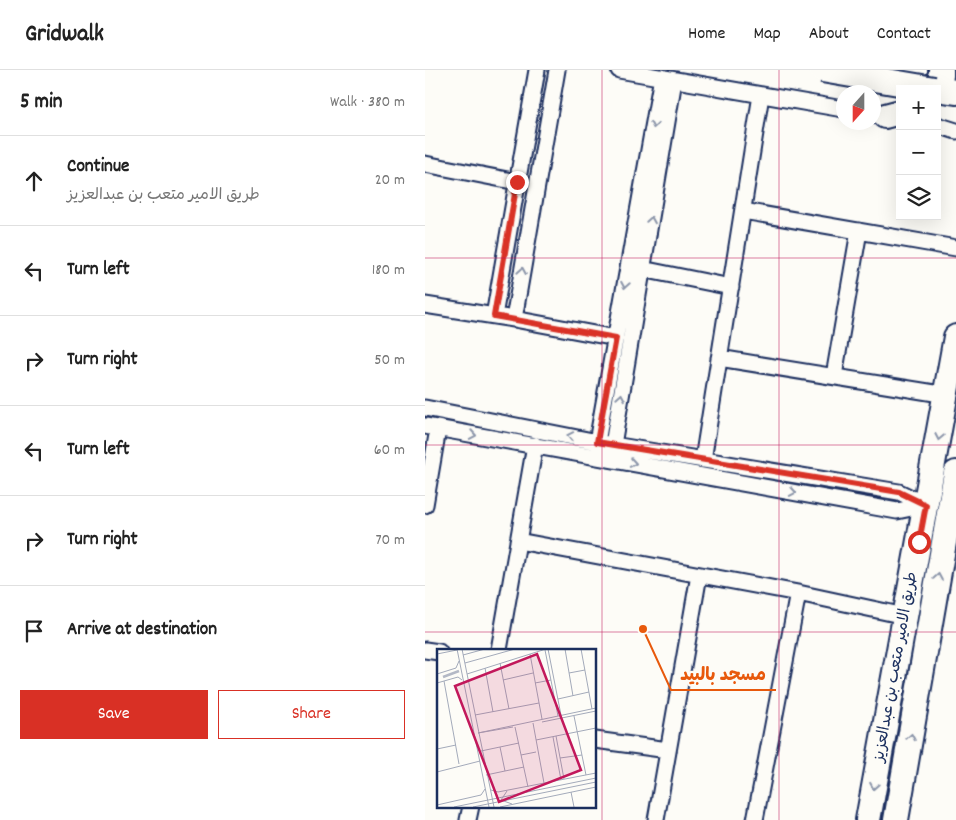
<!DOCTYPE html>
<html lang="en">
<head>
<meta charset="utf-8">
<style>
	:root { --surface:#fff; --page:#f2f2f2; --text:#222; --muted:#767676; --line:#e0e0e0; --accent:#d93025 }
	body { margin:0; font-family:Dekko,"Playpen Sans Arabic",sans-serif; background:var(--page); color:var(--text) }
	.controls { position:absolute; right:15px; top:15px; display:grid; overflow:hidden; border-radius:0px; box-shadow:0 5px 20px #0002 }
	.controls button { width:45px; height:45px; display:grid; place-items:center; padding:0; border:0; border-bottom:1px solid var(--line); background:var(--surface); color:var(--text); font:25px sans-serif }
	.compass { position:absolute; left:411px; top:15px; width:45px; height:45px; border-radius:50%; background:var(--surface); box-shadow:0 5px 20px #0002; rotate:201deg }
	.stop { position:absolute; width:15px; height:15px; margin:-11px; border:4px solid #d93025; border-radius:50%; background:#fff }
	.stop.end { background:#d93025; border-color:#fff; box-shadow:0 1px 5px #0008 }
	.list { margin:0; padding:0; list-style:none }
	h2 { display:flex; justify-content:space-between; align-items:center; height:65px; margin:0; padding:0 20px; font-size:21px }
	h2 small { font-size:16px; font-weight:400; color:var(--muted) }
	.list li { display:grid; grid-template-columns:32px 1fr auto; gap:15px; align-items:center; box-sizing:border-box; height:90px; padding:0 20px; border-top:1px solid var(--line) }
	.list b { display:block; font-size:19px; white-space:nowrap }
	.list p { margin:0; font-size:16px; white-space:nowrap; color:var(--muted) }
	.list em { font-size:16px; font-style:normal; color:var(--muted) }
	.actions { display:flex; gap:10px; padding:15px 20px }
	.actions a { flex:1; padding:11px 0; border:1px solid var(--accent); border-radius:0px; text-align:center; font-size:18px; color:var(--accent) }
	.actions .main { background:var(--accent); color:#fff }
	.icon { flex:none; width:28px; height:28px; fill:none; stroke:currentColor; stroke-width:2; stroke-linecap:round; stroke-linejoin:round }
	.map { position:relative; flex:none; width:531px; height:750px; overflow:hidden }
	header { display:flex; align-items:center; gap:30px; box-sizing:border-box; height:70px; padding:0 25px; background:var(--surface); border-bottom:1px solid var(--line) }
	header strong { font-size:24px }
	nav { display:flex; gap:28px; margin-inline-start:auto; font-size:18px }
	main { display:flex }
	aside { flex:1; background:var(--surface) }
	.map>svg:first-child { display:block }
</style>
</head>
<body>
<header>
<strong>Gridwalk</strong>
<nav><a>Home</a><a>Map</a><a>About</a><a>Contact</a></nav>
</header>
<main>
<aside>
<h2>5 min<small>Walk · 380 m</small></h2>
<ul class="list">
<li><svg class="icon" aria-label="ahead" viewBox="0 0 24 24"><path d="M12 20V5M6 11l6-6 6 6"/></svg><div><b>Continue</b><p>طريق الامير متعب بن عبدالعزيز</p></div><em>20 m</em></li>
<li><svg class="icon" aria-label="left" viewBox="0 0 24 24"><path d="M17 20v-9H6M10 6l-5 5 5 5"/></svg><div><b>Turn left</b></div><em>180 m</em></li>
<li><svg class="icon" aria-label="right" viewBox="0 0 24 24"><path d="M7 20v-9h11M14 6l5 5-5 5"/></svg><div><b>Turn right</b></div><em>50 m</em></li>
<li><svg class="icon" aria-label="left" viewBox="0 0 24 24"><path d="M17 20v-9H6M10 6l-5 5 5 5"/></svg><div><b>Turn left</b></div><em>60 m</em></li>
<li><svg class="icon" aria-label="right" viewBox="0 0 24 24"><path d="M7 20v-9h11M14 6l5 5-5 5"/></svg><div><b>Turn right</b></div><em>70 m</em></li>
<li><svg class="icon" aria-label="arrive" viewBox="0 0 24 24"><path d="M6 21V4h12l-3 4 3 4H6"/></svg><div><b>Arrive at destination</b></div></li>
</ul>
<div class="actions"><a class="main">Save</a><a>Share</a></div>
</aside>
<div class="map">
<svg width="531" height="750" viewBox="0 0 531 750">
	<rect width="100%" height="100%" fill="#fdfcf7"/>
	<filter id="ink" filterUnits="userSpaceOnUse"><feTurbulence type="fractalNoise" baseFrequency=".02" numOctaves="2"/><feDisplacementMap in="SourceGraphic" scale="10" xChannelSelector="R" yChannelSelector="G"/><feConvolveMatrix kernelMatrix="1 2 1 2 8 2 1 2 1" color-interpolation-filters="sRGB"/></filter>
	<g filter="url(#ink)">
		<g fill="none" stroke-linecap="round" stroke-linejoin="round">
			<defs>
				<path id="street" d="M194,0L418,39
					M512,55L531,61
					M0,94L92,112
					M318,141L531,178
					M217,199L306,217
					M0,235L89,249L191,268
					M69,246L112,0
					M89,249L132,0
					M294,288L522,325
					M409,306L434,161
					M0,338L188,375L474,422L501,435
					M0,356L472,441L501,435
					M172,372L237,7
					M188,375L249,10
					M278,390L336,25
					M0,435L13,359
					M93,471L373,523L480,546
					M0,580L14,582
					M74,580L110,375
					M170,670L243,680
					M43,750L46,736
					M231,750L274,505
					M330,750L373,523"/>
				<path id="primary" d="M507,19L516,6V0
					M512,19L531,22
					M460,46L475,42
					M443,750L531,267
					M471,750L531,403"/>
			</defs>
			<!-- street casing -->
			<use href="#street" stroke="#1b2f5e" stroke-width="19"/>
			<!-- primary casing -->
			<use href="#primary" stroke="#1b2f5e" stroke-width="28"/>
			<!-- street -->
			<use href="#street" stroke="#fdfcf7" stroke-width="15"/>
			<!-- primary -->
			<use href="#primary" stroke="#fdfcf7" stroke-width="24"/>
			<defs>
				<path id="primary-bridge" d="M397,0L509,19"/>
			</defs>
			<!-- primary-bridge casing -->
			<use href="#primary-bridge" stroke="#1b2f5e" stroke-width="28" stroke-linecap="butt"/>
			<!-- primary-bridge -->
			<use href="#primary-bridge" stroke="#fdfcf7" stroke-width="24"/>
		</g>
		<!-- one-way arrows -->
		<defs><path id="oneway-chevron" d="M-2-3.5L2.5 0L-2 3.5" fill="none" stroke-width="1.6" stroke-linecap="round" stroke-linejoin="round" transform="scale(1.25)"/></defs>
		<g stroke="#8c96aa">
			<use href="#oneway-chevron" transform="translate(229 55) rotate(100)"/>
			<use href="#oneway-chevron" transform="translate(226 150) rotate(-81)"/>
			<use href="#oneway-chevron" transform="translate(97 201) rotate(-80)"/>
			<use href="#oneway-chevron" transform="translate(200 215) rotate(100)"/>
			<use href="#oneway-chevron" transform="translate(196 327) rotate(-80)"/>
			<use href="#oneway-chevron" transform="translate(48 365) rotate(10)"/>
			<use href="#oneway-chevron" transform="translate(145 366) rotate(-169)"/>
			<use href="#oneway-chevron" transform="translate(514 367) rotate(101)"/>
			<use href="#oneway-chevron" transform="translate(208 393) rotate(10)"/>
			<use href="#oneway-chevron" transform="translate(368 422) rotate(10)"/>
			<use href="#oneway-chevron" transform="translate(513 507) rotate(-80)"/>
			<use href="#oneway-chevron" transform="translate(486 667) rotate(-80)"/>
			<use href="#oneway-chevron" transform="translate(449 716) rotate(100)"/>
		</g>
	</g>
	<g fill="none" stroke-linecap="round" stroke-linejoin="round" filter="url(#ink)">
		<!-- route -->
		<path stroke="#d93025" stroke-width="6" d="M92,112L69,246L191,268L172,372L474,422L501,435L494,472"/>
	</g>
	<!-- grid -->
	<path fill="none" stroke="#c2185b" stroke-width="1" stroke-opacity="0.55" d="M177,0V750M354,0V750M0,188H531M0,375H531M0,562H531"/>
	<g text-anchor="middle" dominant-baseline="central" stroke-width="4.5" stroke-linejoin="round" paint-order="stroke">
		<!-- street labels -->
		<g font-size="16" fill="#1b2f5e" stroke="#fdfcf7">
			<text transform="translate(471 597) rotate(-80)">طريق الامير متعب بن عبدالعزيز</text>
		</g>
	</g>
	<!-- overview -->
	<g transform="translate(12 579)">
		<rect width="159" height="159" fill="#fdfcf7"/>
		<path fill="none" stroke="#b3b8c5" stroke-width="2.5" d="M6,28L22,22"/>
		<path fill="none" stroke="#a3aaba" stroke-width="1" d="M20,0L52,158M25,0L57,158M111,0L124,66M128,0L136,47M144,0L155,60M108,1L121,67M0,5L20,1M93,5L105,70M26,6L48,0M28,14L78,0M63,14L72,60M48,19L56,63M132,24L148,21M0,25L19,19L22,12M30,25L109,0M66,31L96,24M7,32L22,115M0,34L21,28L25,31M98,34L114,31M121,50L152,43M38,66L102,54M137,67L149,126M105,73L159,62M96,74L107,134M78,78L91,138M41,84L159,59M41,84L76,78M119,87L127,130M116,88L124,131M99,91L159,79M63,98L68,122M0,100L19,96M44,102L82,94M84,106L99,103M123,109L145,106M0,123L43,112M49,126L87,118M54,141L61,143L159,124M70,142L64,151L75,155M134,143L137,158M0,156L44,146L48,140M17,158L159,129M36,158L159,133M63,158L159,138"/>
		<path fill="#c2185b" fill-opacity="0.15" stroke="#c2185b" stroke-width="2.5" d="M100,5L144,121L62,153L18,37Z"/>
		<rect width="159" height="159" fill="none" stroke="#1b2f5e" stroke-width="2.5"/>
	</g>
	<!-- callouts -->
	<path fill="none" stroke="#e8590c" stroke-width="2" d="M218 559L246 620H351"/>
	<circle fill="#e8590c" stroke="#fdfcf7" stroke-width="2" cx="218" cy="559" r="5"/>
	<g font-size="18" text-anchor="middle" font-weight="bold" fill="#e8590c" stroke="#fdfcf7" stroke-width="4.5" stroke-linejoin="round" paint-order="stroke">
		<text x="298" y="610">مسجد بالبيد</text>
	</g>
</svg>
<div class="controls">
<button>+</button>
<button>−</button>
<button><svg class="icon" aria-label="layers" viewBox="0 0 24 24"><path d="M12 4l9 5-9 5-9-5zM3 14l9 5 9-5"/></svg></button>
</div>
<svg class="compass" viewBox="-18 -18 36 36"><path d="M0-13l5 13h-10z" fill="#e53935"/><path d="M0 13l5-13h-10z" fill="#767676"/></svg>
<div class="stop" style="left:494px;top:472px"></div>
<div class="stop end" style="left:92px;top:112px"></div>
</div>
</main>
</body>
</html>
